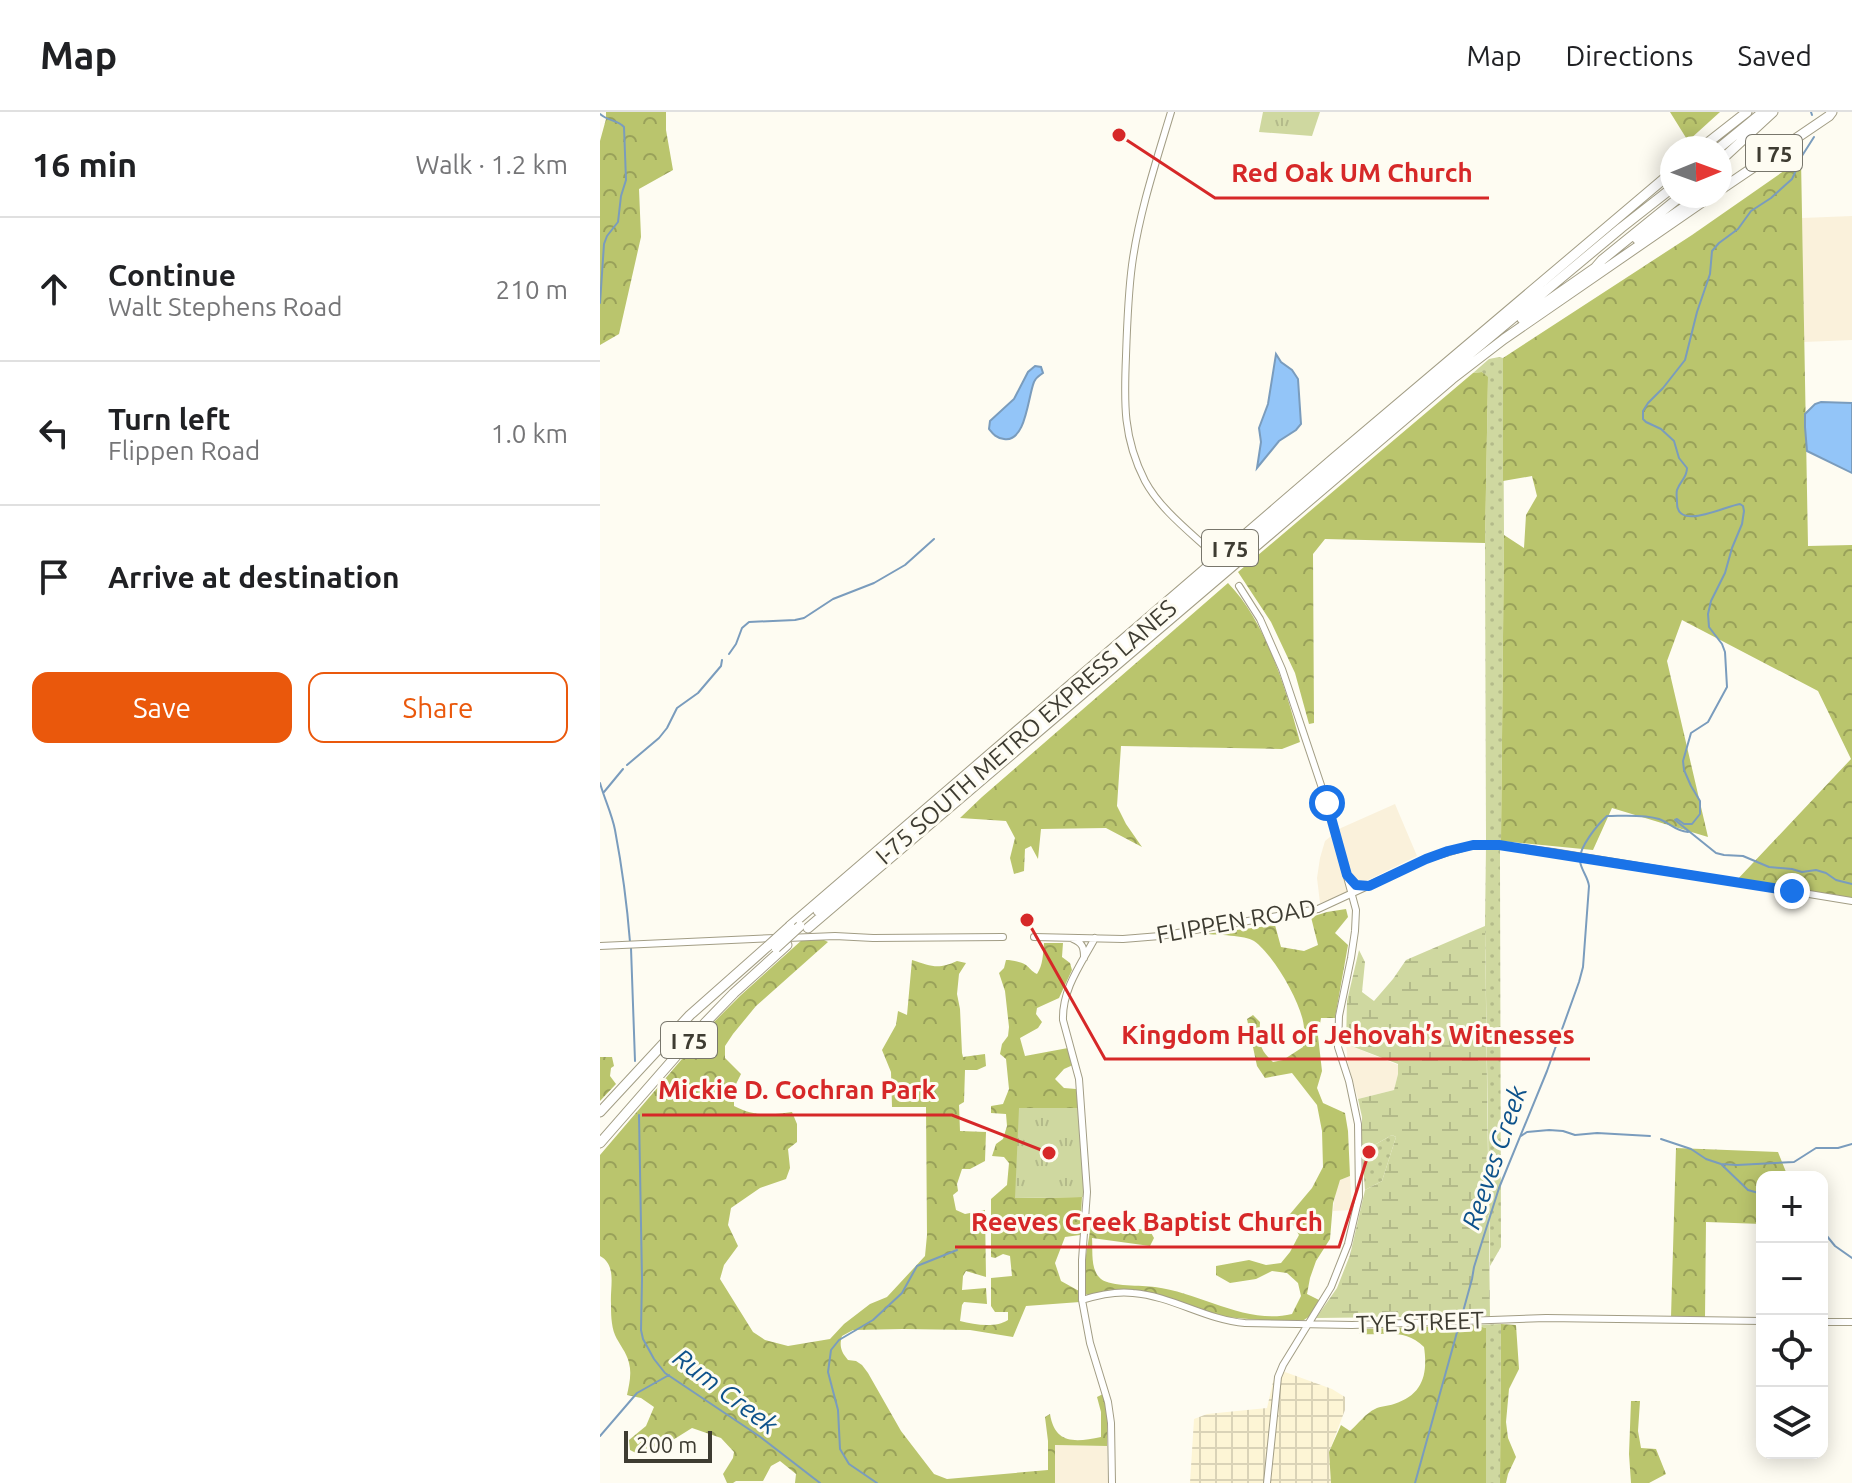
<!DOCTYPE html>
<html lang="en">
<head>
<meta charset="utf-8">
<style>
	:root { --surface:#fff; --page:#f6f6f6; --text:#202124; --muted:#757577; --line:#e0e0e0; --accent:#ea580c }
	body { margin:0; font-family:Ubuntu,sans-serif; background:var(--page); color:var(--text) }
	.controls { position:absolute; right:24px; bottom:24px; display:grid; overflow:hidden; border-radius:16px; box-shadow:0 4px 20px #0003 }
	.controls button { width:72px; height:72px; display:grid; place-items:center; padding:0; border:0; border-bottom:2px solid var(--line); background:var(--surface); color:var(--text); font:40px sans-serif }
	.compass { position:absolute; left:1060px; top:24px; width:72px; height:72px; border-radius:50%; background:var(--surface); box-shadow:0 4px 20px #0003; rotate:89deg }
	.scale { position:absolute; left:24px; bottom:20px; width:88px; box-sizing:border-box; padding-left:8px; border:4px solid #3e3c32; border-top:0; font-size:22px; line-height:28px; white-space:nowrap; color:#3e3c32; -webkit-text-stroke:6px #fefcf2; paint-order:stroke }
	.stop { position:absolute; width:24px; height:24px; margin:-18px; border:6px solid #1a73e8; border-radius:50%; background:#fff }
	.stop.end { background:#1a73e8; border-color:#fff; box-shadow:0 2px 8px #0008 }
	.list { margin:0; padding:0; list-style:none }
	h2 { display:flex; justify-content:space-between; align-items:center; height:104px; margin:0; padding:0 32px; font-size:34px }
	h2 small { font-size:26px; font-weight:400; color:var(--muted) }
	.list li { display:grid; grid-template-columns:52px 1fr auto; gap:24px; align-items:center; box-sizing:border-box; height:144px; padding:0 32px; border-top:2px solid var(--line) }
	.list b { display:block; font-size:30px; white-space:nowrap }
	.list p { margin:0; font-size:26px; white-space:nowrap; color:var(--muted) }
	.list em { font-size:26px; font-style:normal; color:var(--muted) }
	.actions { display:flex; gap:16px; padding:24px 32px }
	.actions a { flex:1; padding:18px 0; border:2px solid var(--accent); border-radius:16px; text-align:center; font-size:28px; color:var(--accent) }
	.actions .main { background:var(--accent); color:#fff }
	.icon { flex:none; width:44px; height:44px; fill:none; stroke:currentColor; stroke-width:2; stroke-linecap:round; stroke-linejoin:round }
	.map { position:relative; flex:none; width:1252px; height:1371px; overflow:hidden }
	header { display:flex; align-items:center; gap:48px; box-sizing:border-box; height:112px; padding:0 40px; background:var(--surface); border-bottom:2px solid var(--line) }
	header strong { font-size:38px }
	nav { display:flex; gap:44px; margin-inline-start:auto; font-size:28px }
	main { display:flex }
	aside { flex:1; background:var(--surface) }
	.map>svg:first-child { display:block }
</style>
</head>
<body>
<header>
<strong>Map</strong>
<nav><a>Map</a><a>Directions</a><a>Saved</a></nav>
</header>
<main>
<aside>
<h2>16 min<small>Walk · 1.2 km</small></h2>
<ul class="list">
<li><svg class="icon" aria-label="ahead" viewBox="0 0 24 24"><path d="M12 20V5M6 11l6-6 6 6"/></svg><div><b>Continue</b><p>Walt Stephens Road</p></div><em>210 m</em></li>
<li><svg class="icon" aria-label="left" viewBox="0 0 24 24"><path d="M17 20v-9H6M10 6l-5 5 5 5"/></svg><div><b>Turn left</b><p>Flippen Road</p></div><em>1.0 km</em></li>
<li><svg class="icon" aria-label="arrive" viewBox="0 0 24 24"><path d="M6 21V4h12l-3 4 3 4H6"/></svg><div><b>Arrive at destination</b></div></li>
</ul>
<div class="actions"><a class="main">Save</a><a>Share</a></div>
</aside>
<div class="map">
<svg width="1252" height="1371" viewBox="0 0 1252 1371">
	<defs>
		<pattern id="industrial-grid" width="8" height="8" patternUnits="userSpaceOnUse" patternTransform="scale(2)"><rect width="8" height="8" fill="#fdf5d5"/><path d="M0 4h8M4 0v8" fill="none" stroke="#dad3b7"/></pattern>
		<pattern id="grass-dots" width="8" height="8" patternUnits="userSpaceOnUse" patternTransform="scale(2)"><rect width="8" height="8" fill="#cfd8a0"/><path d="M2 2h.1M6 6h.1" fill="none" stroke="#b3ba8a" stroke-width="1.8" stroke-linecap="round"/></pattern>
		<pattern id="forest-crowns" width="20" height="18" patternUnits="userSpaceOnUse" patternTransform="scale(2)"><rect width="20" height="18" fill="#bac56d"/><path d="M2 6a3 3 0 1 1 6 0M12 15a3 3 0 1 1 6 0" fill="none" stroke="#99a15a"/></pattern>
		<pattern id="wetland-marsh" width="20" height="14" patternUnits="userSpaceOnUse" patternTransform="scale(2)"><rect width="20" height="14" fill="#cfd8a0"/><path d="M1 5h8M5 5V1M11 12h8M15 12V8" fill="none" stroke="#b3ba8a"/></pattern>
		<pattern id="park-tufts" width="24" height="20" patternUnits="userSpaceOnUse" patternTransform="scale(2)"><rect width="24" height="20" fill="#cfd8a0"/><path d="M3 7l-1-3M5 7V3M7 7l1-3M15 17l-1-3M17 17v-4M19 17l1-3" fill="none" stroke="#b3ba8a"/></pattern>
	</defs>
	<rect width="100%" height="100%" fill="#fefcf2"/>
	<!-- commercial -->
	<path fill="#faf1db" d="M1252,104V228L1204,230L1202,106Z
		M795,692L817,744L758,773L743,783L720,791L717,766L720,746L725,729L741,716Z
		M746,932L798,953V962L794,978L758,987L748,952Z
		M750,1064L752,1098L733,1099L735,1079L740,1068Z
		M455,1333L507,1334L508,1371H455Z"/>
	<!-- industrial -->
	<path fill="url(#industrial-grid)" d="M677,1260H685L732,1277L745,1285V1298L729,1340L731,1371H590L594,1307L607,1302L667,1296L673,1270Z"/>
	<!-- grass -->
	<path fill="url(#grass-dots)" d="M899,245L903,246L904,423L901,729L886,728L885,431L888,266L882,260L873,261L889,247Z
		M886,734H900V756L901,1135L890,1154L885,814Z
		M792,1023L796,1025L782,1069L765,1078L762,1040Z
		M901,1212L900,1371H886V1216L874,1213Z"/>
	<!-- forest -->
	<path fill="url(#forest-crowns)" d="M6,0H66V18L73,58L39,77L41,125L19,222L0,233V29L6,7Z
		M1070,0H1120L1088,29Z
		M1201,47L1208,434L1252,433V788L1135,770L1251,647L1218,579L1082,508L1067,549L1108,725L1012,696L993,738L901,729L904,423L924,436L926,403L937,384L932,364L903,369V246L1092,123Z
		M882,260L888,265L885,431L725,427L713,442L714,611L709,612L695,561L671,510L638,460L873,261Z
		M628,471C666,510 686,577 700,630L682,637L521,634L517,694L526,712L542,735L506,716L441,717L438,747L431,734L425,737L424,759L414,762L410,746L415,726L406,709L360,706L382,685Z
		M746,797L748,805L735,821L748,833L735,906H721L718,924L722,959L717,976L723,991L745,1001L748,1019L750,1064L740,1068L733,1091L730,1127L716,1149L710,1166L707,1182L719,1188L710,1204L704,1208L684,1210L625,1205L561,1183L538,1179H514L488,1183L485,1182V1149L491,1113C512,1122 527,1117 549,1117L554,1126L550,1134L492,1126C493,1139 490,1158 501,1167C511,1175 542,1173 555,1175C601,1181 646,1213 692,1202L701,1184L698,1171L687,1161L672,1159L656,1167L630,1171L616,1163V1154L649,1148L666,1153L681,1151L690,1140L699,1123L693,1113L685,1108L712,1076L723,1055L722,1019L717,993L692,961L665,966L657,954L647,907L653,903L660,910C659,930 658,936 673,950L683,948L703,935C703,929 705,922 704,916C703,893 673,842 654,829C645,823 617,823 605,822L675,813L681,835L704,839L718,833L711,805L727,800Z
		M203,827L224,828L228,830L156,894L133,922L125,934V946L141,962L134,976V994C156,1005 168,1003 192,1000L197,1012V1030L188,1037L190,1056L186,1067L160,1076L131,1096L128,1113L138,1134L124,1153L120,1167L153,1220L165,1228L188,1234L230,1227L244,1212L270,1192L287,1185L325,1144L327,1123L326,995H292L291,960L282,938L296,913L298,899L307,903L312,848C331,854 338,858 357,849L366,851L359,862L357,882L360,897L362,941L363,945L385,942L386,954L377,958H365L364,990L359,993L360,1019L386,1020L385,1049L370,1057H362L357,1072L358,1079L353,1083L356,1098L365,1102L385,1098L386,1165L366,1159L363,1164L362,1178L386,1176L387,1192L364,1190L362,1193L360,1209C375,1213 396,1216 408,1208V1200H395L391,1194V1166L412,1164L410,1144L403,1142L395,1146L391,1145V1087L407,1073L409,1051L404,1045L392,1044L396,1032L403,1027L407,1014L406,1002L391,1001V994L403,992L409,977L406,947L400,942L402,932L408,924L409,915L405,879L399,861L404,856L406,848C412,848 421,850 426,853C430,856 431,859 437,862C443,853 443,842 444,831H463L462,845L470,851L472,858L459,886L437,896L436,902L442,910L438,916L420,926L425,944L468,936L473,953L464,957L455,967L464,976L476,977L479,996L415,1086L482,1085L480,1123L465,1125L455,1151L461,1169L479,1179L480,1190L426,1194L413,1225L370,1218L303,1217L253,1218L242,1224C239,1234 241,1240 248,1248L256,1249L262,1253L268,1261L301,1319L334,1362L347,1367L448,1358V1329L445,1305L450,1302C455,1333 476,1330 501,1325V1300L497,1285L503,1282L507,1298V1334L455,1333V1371H195L196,1362L180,1349L171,1354L163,1369H136L133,1371H127L123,1362L133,1346L134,1340L121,1326L92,1316L60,1336L38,1342L30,1338L29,1328L46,1314L54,1295L41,1286L27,1283C29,1273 32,1262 29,1251C27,1241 19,1232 15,1223C11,1213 11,1201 11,1191C10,1175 17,1153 0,1144V1043L111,913L141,883Z
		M0,945H12L14,954L11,956L10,964L16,972L0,989Z
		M1076,1036L1178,1040L1188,1065H1162V1112L1106,1110L1105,1206L1071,1205Z
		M901,1212L916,1213L919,1257L909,1277L906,1310L908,1326L916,1345L908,1362L906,1371H900Z
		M874,1213L886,1216V1371H731L729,1340L741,1313L750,1319C758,1312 766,1301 775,1297C780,1294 788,1294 794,1292C823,1283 828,1262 824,1235C804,1215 784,1224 759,1222V1219L764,1217Z
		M1031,1289H1040L1038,1319L1041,1336L1056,1337L1066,1362L1049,1371H1031L1029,1342Z"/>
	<!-- wetland -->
	<path fill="url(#wetland-marsh)" d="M885,814L890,1204L716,1206L737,1176L750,1143L765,1078L782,1069L796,1025L792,1023L762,1040V1005L758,987L794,978L798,962V952L746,932L747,889L759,838L765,850L762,880L774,889L793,867L806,848Z"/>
	<!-- park -->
	<path fill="url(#park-tufts)" d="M663,0H720L712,24L659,20Z
		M419,996H479L484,1085L415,1086Z"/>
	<!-- water -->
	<path fill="#93c5f8" stroke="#7a9cbd" stroke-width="2" d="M676,242L681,250L692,258L698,267L701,312L696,318L679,329L657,356L661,330L659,316L668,292Z
		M435,254L441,255L443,261C439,264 436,265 434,270C428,284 426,331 404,327C396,326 393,322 389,317L390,309L414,287L428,260Z
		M1221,290L1252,291V361L1207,339L1205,315V302L1215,292Z"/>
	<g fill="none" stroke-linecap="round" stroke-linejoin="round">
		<!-- stream -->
		<path stroke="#7a9cbd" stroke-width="2" d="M1211,0L1212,3
			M0,2C7,9 18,8 24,15L26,68L21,84L18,110L7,124L4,132L0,191
			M1214,25L1200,47L1198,54L1192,67L1171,86L1151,99L1138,117L1119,131L1112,139L1110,162L1097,200L1085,248L1063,276L1048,291L1043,299V307L1046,310L1061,317L1074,329L1079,346L1087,356C1087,366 1080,369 1077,378C1076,382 1077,386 1077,390C1076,420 1125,394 1140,392L1143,394L1144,399L1142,412L1132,436L1125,461L1111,489L1108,502L1109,515L1122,532L1125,540L1127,575L1108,610L1091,621L1083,649L1084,658L1091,674L1100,689V702L1092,712H1084L1077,707L1075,708L1116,741L1124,743L1143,744L1169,755L1192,757L1202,760L1216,758L1226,761L1236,768L1252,772
			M129,542L136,532L142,516L149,510L195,508L204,506L233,487L274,471L305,453L334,427
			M27,653L59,626L67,616L77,596L98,581L121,554L122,548
			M0,671C4,686 12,702 15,718C22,755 27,792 30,830
			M4,680L23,657
			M31,836L35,949
			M39,1003L42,1167L41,1218L43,1227L54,1247L65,1261L159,1324L220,1371
			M921,1024L927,1020L949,1018L963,1019L975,1023L997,1021L1050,1024
			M1061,1027L1091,1037L1106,1047L1121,1052L1137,1053L1194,1050L1216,1036H1238L1252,1032
			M1122,1053L1148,1078L1162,1082
			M1222,1118L1235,1134L1252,1146
			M861,1207L872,1167L874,1155L899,1076L947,959L979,870L983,855L989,774C988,765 981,758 980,749C978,736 998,712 1007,704C1023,704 1043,702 1059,707C1070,711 1075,719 1088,720
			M0,1324L37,1281L69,1263
			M277,1371L249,1352L240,1337L238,1298L228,1260L231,1238L239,1228L273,1208L302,1181L317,1154L357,1138
			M815,1371L859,1213"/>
		<defs>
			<path id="secondary" d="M571,0C556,50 539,101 532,153C528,183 527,214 526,244C524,291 523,326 545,369C559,395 585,416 607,436
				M639,474L660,507L682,557L727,691L756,798L755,819L751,846L739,904L738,935L749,969L758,1012L759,1085L748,1132L731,1175L683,1253L678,1265L667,1371
				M434,825L523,827L560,824L718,797L826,747L873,733H899L953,740L1252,789
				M187,826L235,824L273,826L403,825
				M495,826C481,852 462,877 463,908L479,967L487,1080L482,1148V1188L490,1231L508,1290L511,1311L512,1371
				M473,827C483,831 484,836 484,846
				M0,834L175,826
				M482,1188C498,1183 517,1179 533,1181C572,1184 606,1208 645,1211L752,1213L946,1206L1162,1209
				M1222,1210H1252"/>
			<path id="highway" d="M1101,36L1147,0
				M1119,36L1163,0
				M1120,49L1173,0
				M1120,78L1229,4L1232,0
				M1037,127L1092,90
				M922,207L995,156L1002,148L1081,84
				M218,799L763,331L1021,116L1072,76
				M190,814L734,346L1072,60
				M208,816L852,267L904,227L1111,84
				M0,1000L90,903L168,834
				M0,1031L105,911L134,881L187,833"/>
		</defs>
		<!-- secondary casing -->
		<use href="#secondary" stroke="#a29d85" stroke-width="8"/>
		<!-- highway casing -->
		<use href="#highway" stroke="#a29d85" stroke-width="11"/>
		<!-- secondary -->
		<use href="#secondary" stroke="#fff" stroke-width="6"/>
		<!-- highway -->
		<use href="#highway" stroke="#fff" stroke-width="9"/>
		<defs>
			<path id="highway-bridge" d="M168,834L190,814
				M176,836L200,814"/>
		</defs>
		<!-- highway-bridge casing -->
		<use href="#highway-bridge" stroke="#a29d85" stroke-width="11" stroke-linecap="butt"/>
		<!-- highway-bridge -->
		<use href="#highway-bridge" stroke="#fff" stroke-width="9"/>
	</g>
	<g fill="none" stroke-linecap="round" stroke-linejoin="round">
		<!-- route -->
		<path stroke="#1a73e8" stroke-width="10" d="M727,691L747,763L756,773L769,774L826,747L848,739L873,733H899L1192,779"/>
	</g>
	<g text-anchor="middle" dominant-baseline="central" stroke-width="6" stroke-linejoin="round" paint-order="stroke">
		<!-- shield labels -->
		<g fill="#fefcf2" stroke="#78766c" stroke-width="2">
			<rect x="1146" y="23" width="56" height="36" rx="6"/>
			<rect x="602" y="418" width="56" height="36" rx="6"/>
			<rect x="61" y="910" width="56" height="36" rx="6"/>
		</g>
		<g font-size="22" font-weight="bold" fill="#3e3c32">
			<text x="1174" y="41">I 75</text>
			<text x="630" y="436">I 75</text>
			<text x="89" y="928">I 75</text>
		</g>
		<!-- street labels -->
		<g font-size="24" fill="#3e3c32" stroke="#fefcf2">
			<text transform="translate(426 620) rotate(-41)">I-75 SOUTH METRO EXPRESS LANES</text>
			<text transform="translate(636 809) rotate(-10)">FLIPPEN ROAD</text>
			<text transform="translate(820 1210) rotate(-2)">TYE STREET</text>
		</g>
		<!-- water labels -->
		<g font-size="26" font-style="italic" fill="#0d528b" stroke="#fefcf2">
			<text transform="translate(894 1045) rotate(-71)">Reeves Creek</text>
			<text transform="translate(126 1279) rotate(37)">Rum Creek</text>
		</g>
	</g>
	<!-- callouts -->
	<path fill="none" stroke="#d62828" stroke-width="3" d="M519 23L615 86H889M427 808L505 947H990M449 1041L352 1003H42M769 1040L739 1135H355"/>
	<g fill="#d62828" stroke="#fefcf2" stroke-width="3">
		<circle cx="519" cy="23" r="8"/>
		<circle cx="427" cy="808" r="8"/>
		<circle cx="449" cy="1041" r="8"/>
		<circle cx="769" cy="1040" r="8"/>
	</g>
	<g font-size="26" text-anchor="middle" font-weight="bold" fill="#d62828" stroke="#fefcf2" stroke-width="6" stroke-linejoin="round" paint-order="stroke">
		<text x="752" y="70">Red Oak UM Church</text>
		<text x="748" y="932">Kingdom Hall of Jehovah’s Witnesses</text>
		<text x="197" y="987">Mickie D. Cochran Park</text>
		<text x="547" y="1119">Reeves Creek Baptist Church</text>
	</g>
</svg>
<div class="controls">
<button>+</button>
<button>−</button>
<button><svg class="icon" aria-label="locate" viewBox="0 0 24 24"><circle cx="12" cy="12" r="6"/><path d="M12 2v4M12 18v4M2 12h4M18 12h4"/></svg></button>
<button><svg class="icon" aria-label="layers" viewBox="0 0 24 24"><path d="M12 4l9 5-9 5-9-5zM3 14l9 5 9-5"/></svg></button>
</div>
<svg class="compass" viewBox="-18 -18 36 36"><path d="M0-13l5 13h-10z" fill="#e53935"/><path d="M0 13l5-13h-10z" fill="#757577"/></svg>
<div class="scale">200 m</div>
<div class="stop" style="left:727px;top:691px"></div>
<div class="stop end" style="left:1192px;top:779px"></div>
</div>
</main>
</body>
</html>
